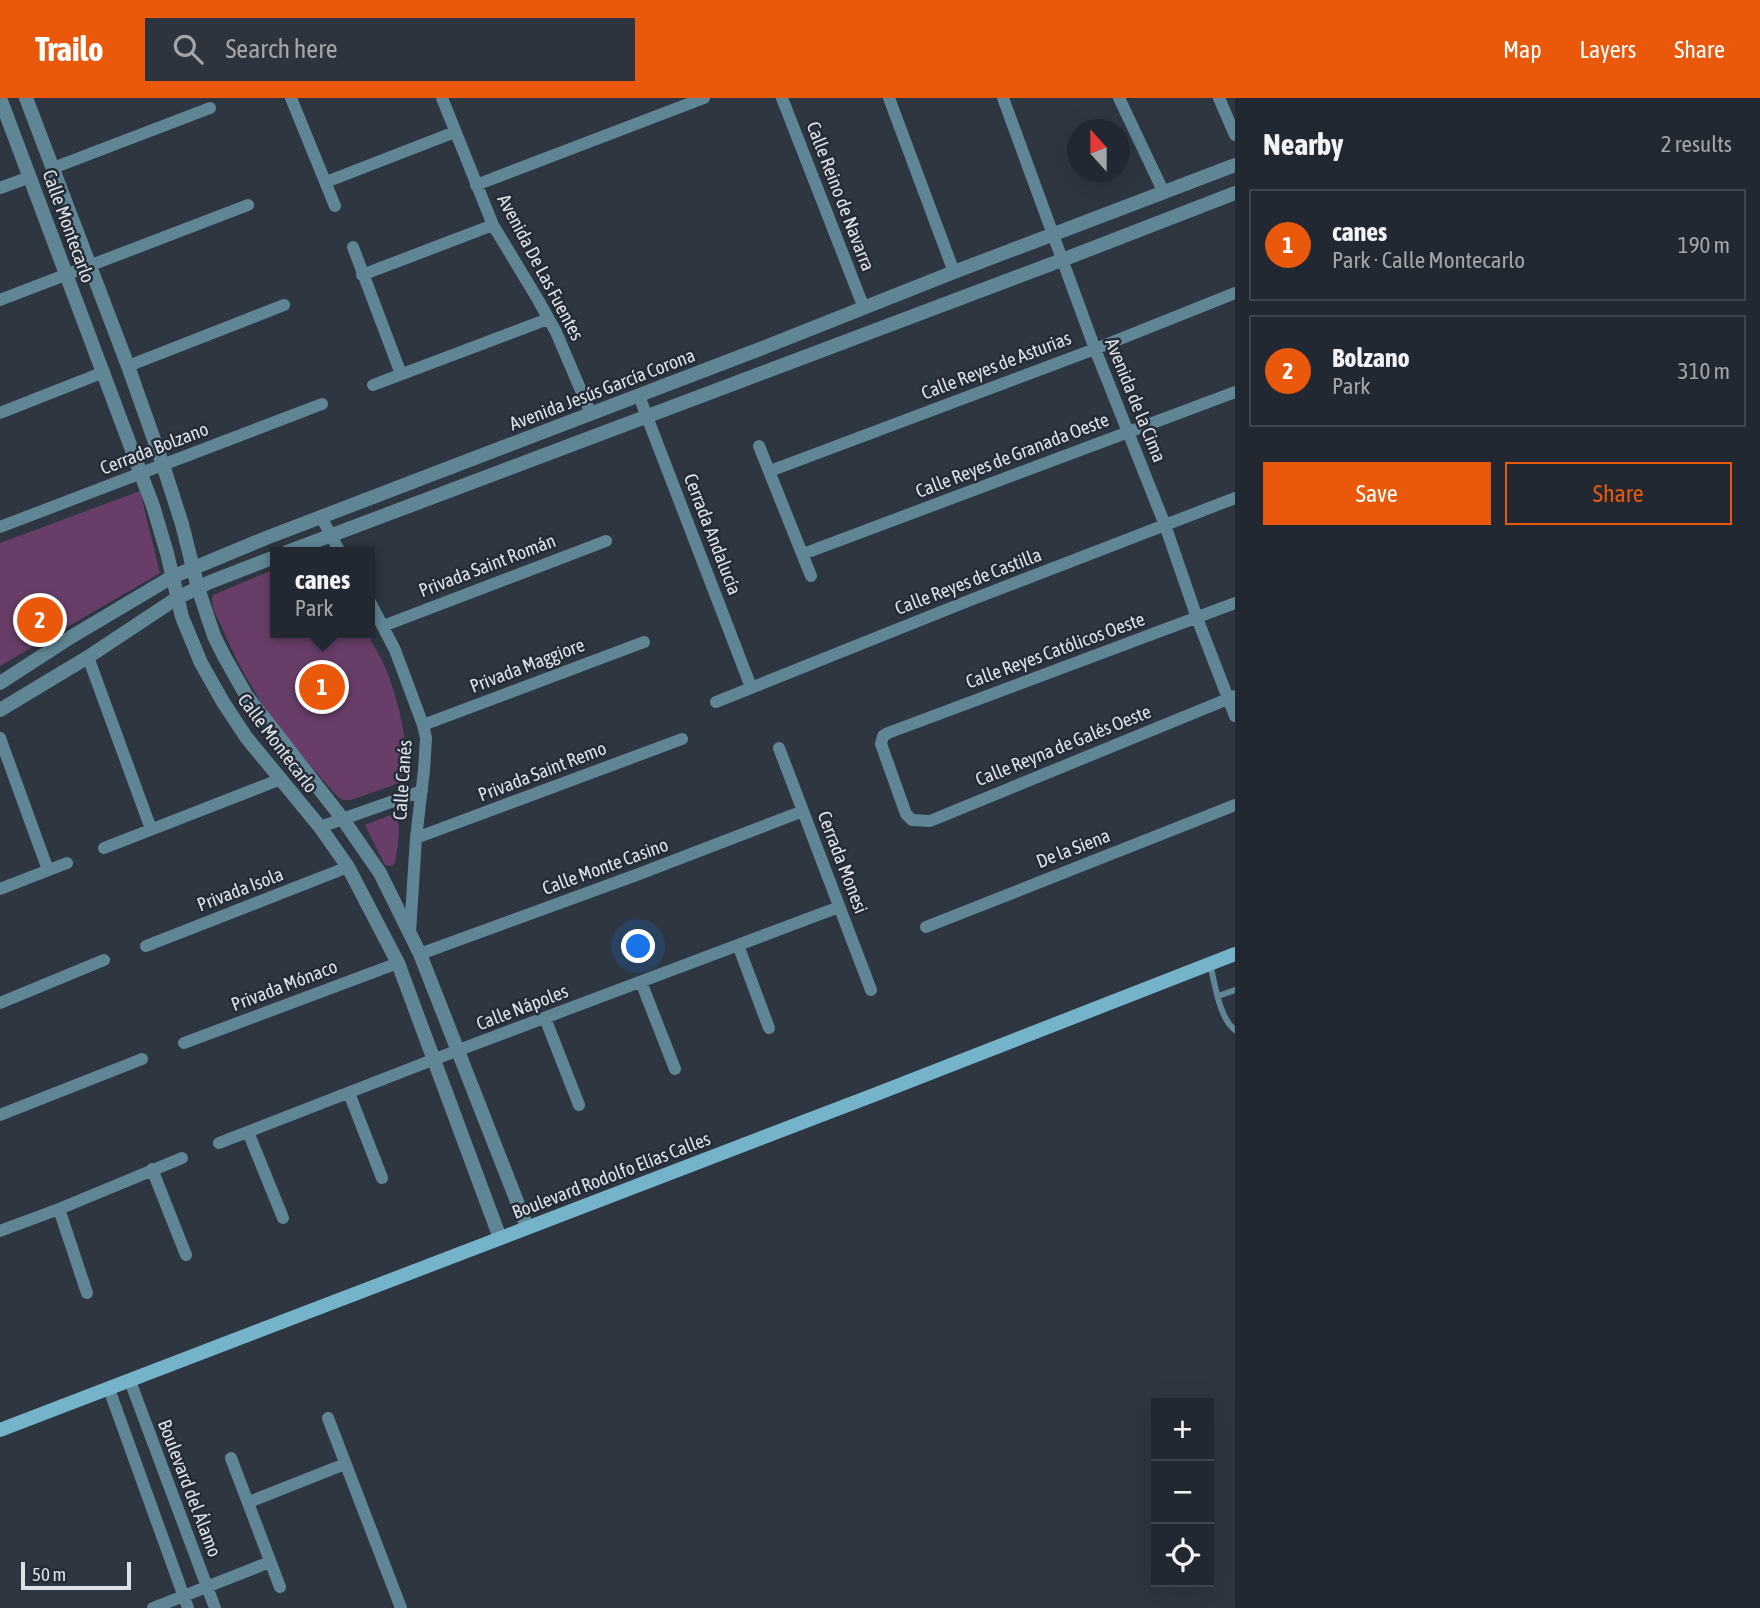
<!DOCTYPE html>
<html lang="en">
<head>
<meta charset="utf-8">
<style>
	:root { --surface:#222831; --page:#2e343d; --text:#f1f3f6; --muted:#a2a6ab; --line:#3f444d; --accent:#ea580c }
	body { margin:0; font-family:"Asap Condensed",sans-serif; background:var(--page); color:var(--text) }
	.controls { position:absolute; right:21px; bottom:21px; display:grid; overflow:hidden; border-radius:0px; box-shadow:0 7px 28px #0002 }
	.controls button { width:63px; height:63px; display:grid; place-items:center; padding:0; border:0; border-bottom:2px solid var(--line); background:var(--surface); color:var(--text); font:35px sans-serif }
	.compass { position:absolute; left:1067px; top:21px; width:63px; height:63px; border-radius:50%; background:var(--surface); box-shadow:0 7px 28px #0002; rotate:339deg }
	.scale { position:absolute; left:21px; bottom:18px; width:110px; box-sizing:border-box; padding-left:7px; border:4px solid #dde2e9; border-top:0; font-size:19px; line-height:24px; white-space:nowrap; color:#dde2e9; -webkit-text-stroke:5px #252c37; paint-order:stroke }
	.you { position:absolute; left:639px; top:849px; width:24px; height:24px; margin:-18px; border:5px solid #fff; border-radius:50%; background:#1a73e8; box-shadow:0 0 0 10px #1a73e833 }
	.badge { display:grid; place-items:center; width:46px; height:46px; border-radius:50%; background:var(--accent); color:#fff; font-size:23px; font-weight:700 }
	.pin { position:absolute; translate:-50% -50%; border:4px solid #fff; box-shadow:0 2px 7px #0006 }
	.popup { position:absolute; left:270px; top:449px; width:105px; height:91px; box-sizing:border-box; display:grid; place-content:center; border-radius:0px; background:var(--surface); filter:drop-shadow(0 2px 5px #0005); font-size:23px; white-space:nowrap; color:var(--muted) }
	.popup b { font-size:26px; color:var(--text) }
	.popup::after { content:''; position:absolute; left:50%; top:100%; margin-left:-14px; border:14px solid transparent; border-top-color:var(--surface) }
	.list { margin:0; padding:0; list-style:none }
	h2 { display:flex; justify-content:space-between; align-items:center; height:91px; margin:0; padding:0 28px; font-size:30px }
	h2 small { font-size:23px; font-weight:400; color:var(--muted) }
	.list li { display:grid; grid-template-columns:46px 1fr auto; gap:21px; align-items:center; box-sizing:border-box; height:112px; margin:0 14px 14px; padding:0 14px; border:2px solid var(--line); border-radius:0px }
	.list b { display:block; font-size:26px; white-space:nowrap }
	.list p { margin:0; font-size:23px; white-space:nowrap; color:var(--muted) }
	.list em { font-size:23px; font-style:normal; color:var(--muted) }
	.actions { display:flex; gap:14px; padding:21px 28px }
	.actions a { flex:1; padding:16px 0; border:2px solid var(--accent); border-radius:0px; text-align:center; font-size:24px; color:var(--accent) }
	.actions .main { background:var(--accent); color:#fff }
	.icon { flex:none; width:38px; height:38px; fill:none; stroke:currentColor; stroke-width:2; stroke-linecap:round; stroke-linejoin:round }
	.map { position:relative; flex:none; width:1235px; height:1510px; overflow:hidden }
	header { display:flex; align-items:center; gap:42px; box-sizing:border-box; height:98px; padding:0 35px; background:var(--accent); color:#fff }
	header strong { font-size:33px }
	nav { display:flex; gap:38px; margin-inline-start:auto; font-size:24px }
	.search { width:490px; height:63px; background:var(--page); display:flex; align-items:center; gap:18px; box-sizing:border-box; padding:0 24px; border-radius:0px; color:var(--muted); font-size:26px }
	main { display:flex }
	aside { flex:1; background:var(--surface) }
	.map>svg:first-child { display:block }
</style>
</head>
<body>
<header>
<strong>Trailo</strong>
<div class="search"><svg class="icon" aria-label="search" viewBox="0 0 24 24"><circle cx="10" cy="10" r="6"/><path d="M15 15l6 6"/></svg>Search here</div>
<nav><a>Map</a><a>Layers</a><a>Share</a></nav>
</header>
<main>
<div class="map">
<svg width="1235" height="1510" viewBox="0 0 1235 1510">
	<rect width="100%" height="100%" fill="#2e3641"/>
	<!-- green -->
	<path fill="#683e68" d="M140,393L160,475L0,568V445Z
		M275,471V535H367C374,549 384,564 389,579C398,604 415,662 399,685L351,702H343L337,698C318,676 298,654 280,631C256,599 236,564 221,527C216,517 210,507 213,497Z
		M396,715C402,730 397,749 395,765L392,768L385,767L365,727Z"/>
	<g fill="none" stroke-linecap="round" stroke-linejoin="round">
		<!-- service -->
		<path stroke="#608695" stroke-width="6" d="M1210,866C1215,885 1219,920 1235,932
			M1218,898L1235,892"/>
		<!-- minor -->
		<path stroke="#608695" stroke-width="12" d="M291,0L335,108
			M442,0L493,127L537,200L556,234L591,316
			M782,0L864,210
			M889,0L954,174
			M1003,0L1095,251L1165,427L1197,520L1235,618
			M1119,0L1164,95
			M1219,0L1235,37
			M53,70L210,10
			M326,84L455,34
			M476,87L704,0
			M0,90L30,79
			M353,149L401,276
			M362,177L493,127
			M0,202L248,107
			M128,268L284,207
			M373,287L548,221
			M639,298L751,589
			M0,315L104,274
			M759,348L811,478
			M770,373L1095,251L1235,195
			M321,419L340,454
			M0,429L322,306
			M803,456L1235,294
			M369,502L395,552L423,627L426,640L424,672L416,740L410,834
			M1235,505L888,635L883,638L881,646L906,716L912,722L930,723L1235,598
			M383,528L606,443
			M88,559L151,731
			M716,604L968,503L1235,400
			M423,627L644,544
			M0,640L48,772
			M779,650L871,892
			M320,729L422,693
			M416,740L682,641
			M104,750L281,681
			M0,791L67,765
			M926,829L1235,707
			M738,847L769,930
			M146,848L348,769
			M420,856L639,776L803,713
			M641,884L675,971
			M0,905L104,862
			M545,920L579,1007
			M184,945L398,865
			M349,995L382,1080
			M0,1017L142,961
			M248,1034L283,1120
			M219,1045L435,961L839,809
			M152,1071L186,1157
			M59,1111L87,1195
			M0,1133L59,1111L182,1060
			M130,1283L215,1510
			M109,1291L188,1510
			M328,1320L401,1510
			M231,1360L280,1489
			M249,1404L345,1366
			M153,1510L270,1464"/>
		<!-- tertiary -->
		<path stroke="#608695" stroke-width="14" d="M0,0L153,408L167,455L182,519L201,565L223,604L246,639L320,729L348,769L398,865L500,1140
			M26,0L128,268L163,367L182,426L198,490L214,538L224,558L246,597L342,720L380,775L420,856L527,1129
			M287,454L1062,162L1235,95
			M0,585L71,539L172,479L266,440L765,249L954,174L1235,67
			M0,612L88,559L177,500L210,484L275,459"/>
		<!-- secondary -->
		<path stroke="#75b3cb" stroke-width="14" d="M0,1332L879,995L1235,856"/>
	</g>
	<g text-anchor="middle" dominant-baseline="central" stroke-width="5" stroke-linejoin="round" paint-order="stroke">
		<!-- street labels -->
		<g font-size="19" fill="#dde2e9" stroke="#252c37">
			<text transform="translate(841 98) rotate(69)">Calle Reino de Navarra</text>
			<text transform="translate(69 128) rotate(70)">Calle Montecarlo</text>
			<text transform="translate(541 169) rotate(62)">Avenida De Las Fuentes</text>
			<text transform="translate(996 267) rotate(-21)">Calle Reyes de Asturias</text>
			<text transform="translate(602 291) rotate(-21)">Avenida Jesús García Corona</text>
			<text transform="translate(1136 302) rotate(68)">Avenida de la Cima</text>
			<text transform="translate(154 350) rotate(-21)">Cerrada Bolzano</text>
			<text transform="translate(1012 357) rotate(-21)">Calle Reyes de Granada Oeste</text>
			<text transform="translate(713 436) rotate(69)">Cerrada Andalucía</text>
			<text transform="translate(487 467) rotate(-21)">Privada Saint Román</text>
			<text transform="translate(968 483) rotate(-21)">Calle Reyes de Castilla</text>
			<text transform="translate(1055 552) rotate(-20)">Calle Reyes Católicos Oeste</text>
			<text transform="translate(527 567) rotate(-21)">Privada Maggiore</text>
			<text transform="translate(278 645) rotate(53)">Calle Montecarlo</text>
			<text transform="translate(1063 647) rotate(-22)">Calle Reyna de Galés Oeste</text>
			<text transform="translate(542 673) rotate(-21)">Privada Saint Remo</text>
			<text transform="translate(402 682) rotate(-86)">Calle Canés</text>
			<text transform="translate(1073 750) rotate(-21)">De la Siena</text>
			<text transform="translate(843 764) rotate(69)">Cerrada Monesi</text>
			<text transform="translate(605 768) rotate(-20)">Calle Monte Casino</text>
			<text transform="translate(240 791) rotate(-21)">Privada Isola</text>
			<text transform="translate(284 887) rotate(-21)">Privada Mónaco</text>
			<text transform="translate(522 909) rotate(-21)">Calle Nápoles</text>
			<text transform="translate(611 1077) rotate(-21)">Boulevard Rodolfo Elías Calles</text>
			<text transform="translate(190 1390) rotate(69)">Boulevard del Álamo</text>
		</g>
	</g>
</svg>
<div class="controls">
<button>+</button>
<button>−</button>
<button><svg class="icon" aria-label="locate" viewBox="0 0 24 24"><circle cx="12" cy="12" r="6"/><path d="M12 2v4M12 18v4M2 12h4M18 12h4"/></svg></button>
</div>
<svg class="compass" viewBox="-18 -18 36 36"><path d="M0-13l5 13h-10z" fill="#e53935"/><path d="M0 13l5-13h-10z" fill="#a2a6ab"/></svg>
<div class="scale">50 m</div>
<div class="you"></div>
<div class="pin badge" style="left:322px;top:589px">1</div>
<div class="popup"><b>canes</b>Park</div>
<div class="pin badge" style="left:40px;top:522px">2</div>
</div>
<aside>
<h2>Nearby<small>2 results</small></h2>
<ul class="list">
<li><span class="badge">1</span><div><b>canes</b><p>Park · Calle Montecarlo</p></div><em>190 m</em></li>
<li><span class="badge">2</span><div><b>Bolzano</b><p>Park</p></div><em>310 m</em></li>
</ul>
<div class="actions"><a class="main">Save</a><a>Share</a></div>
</aside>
</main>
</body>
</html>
